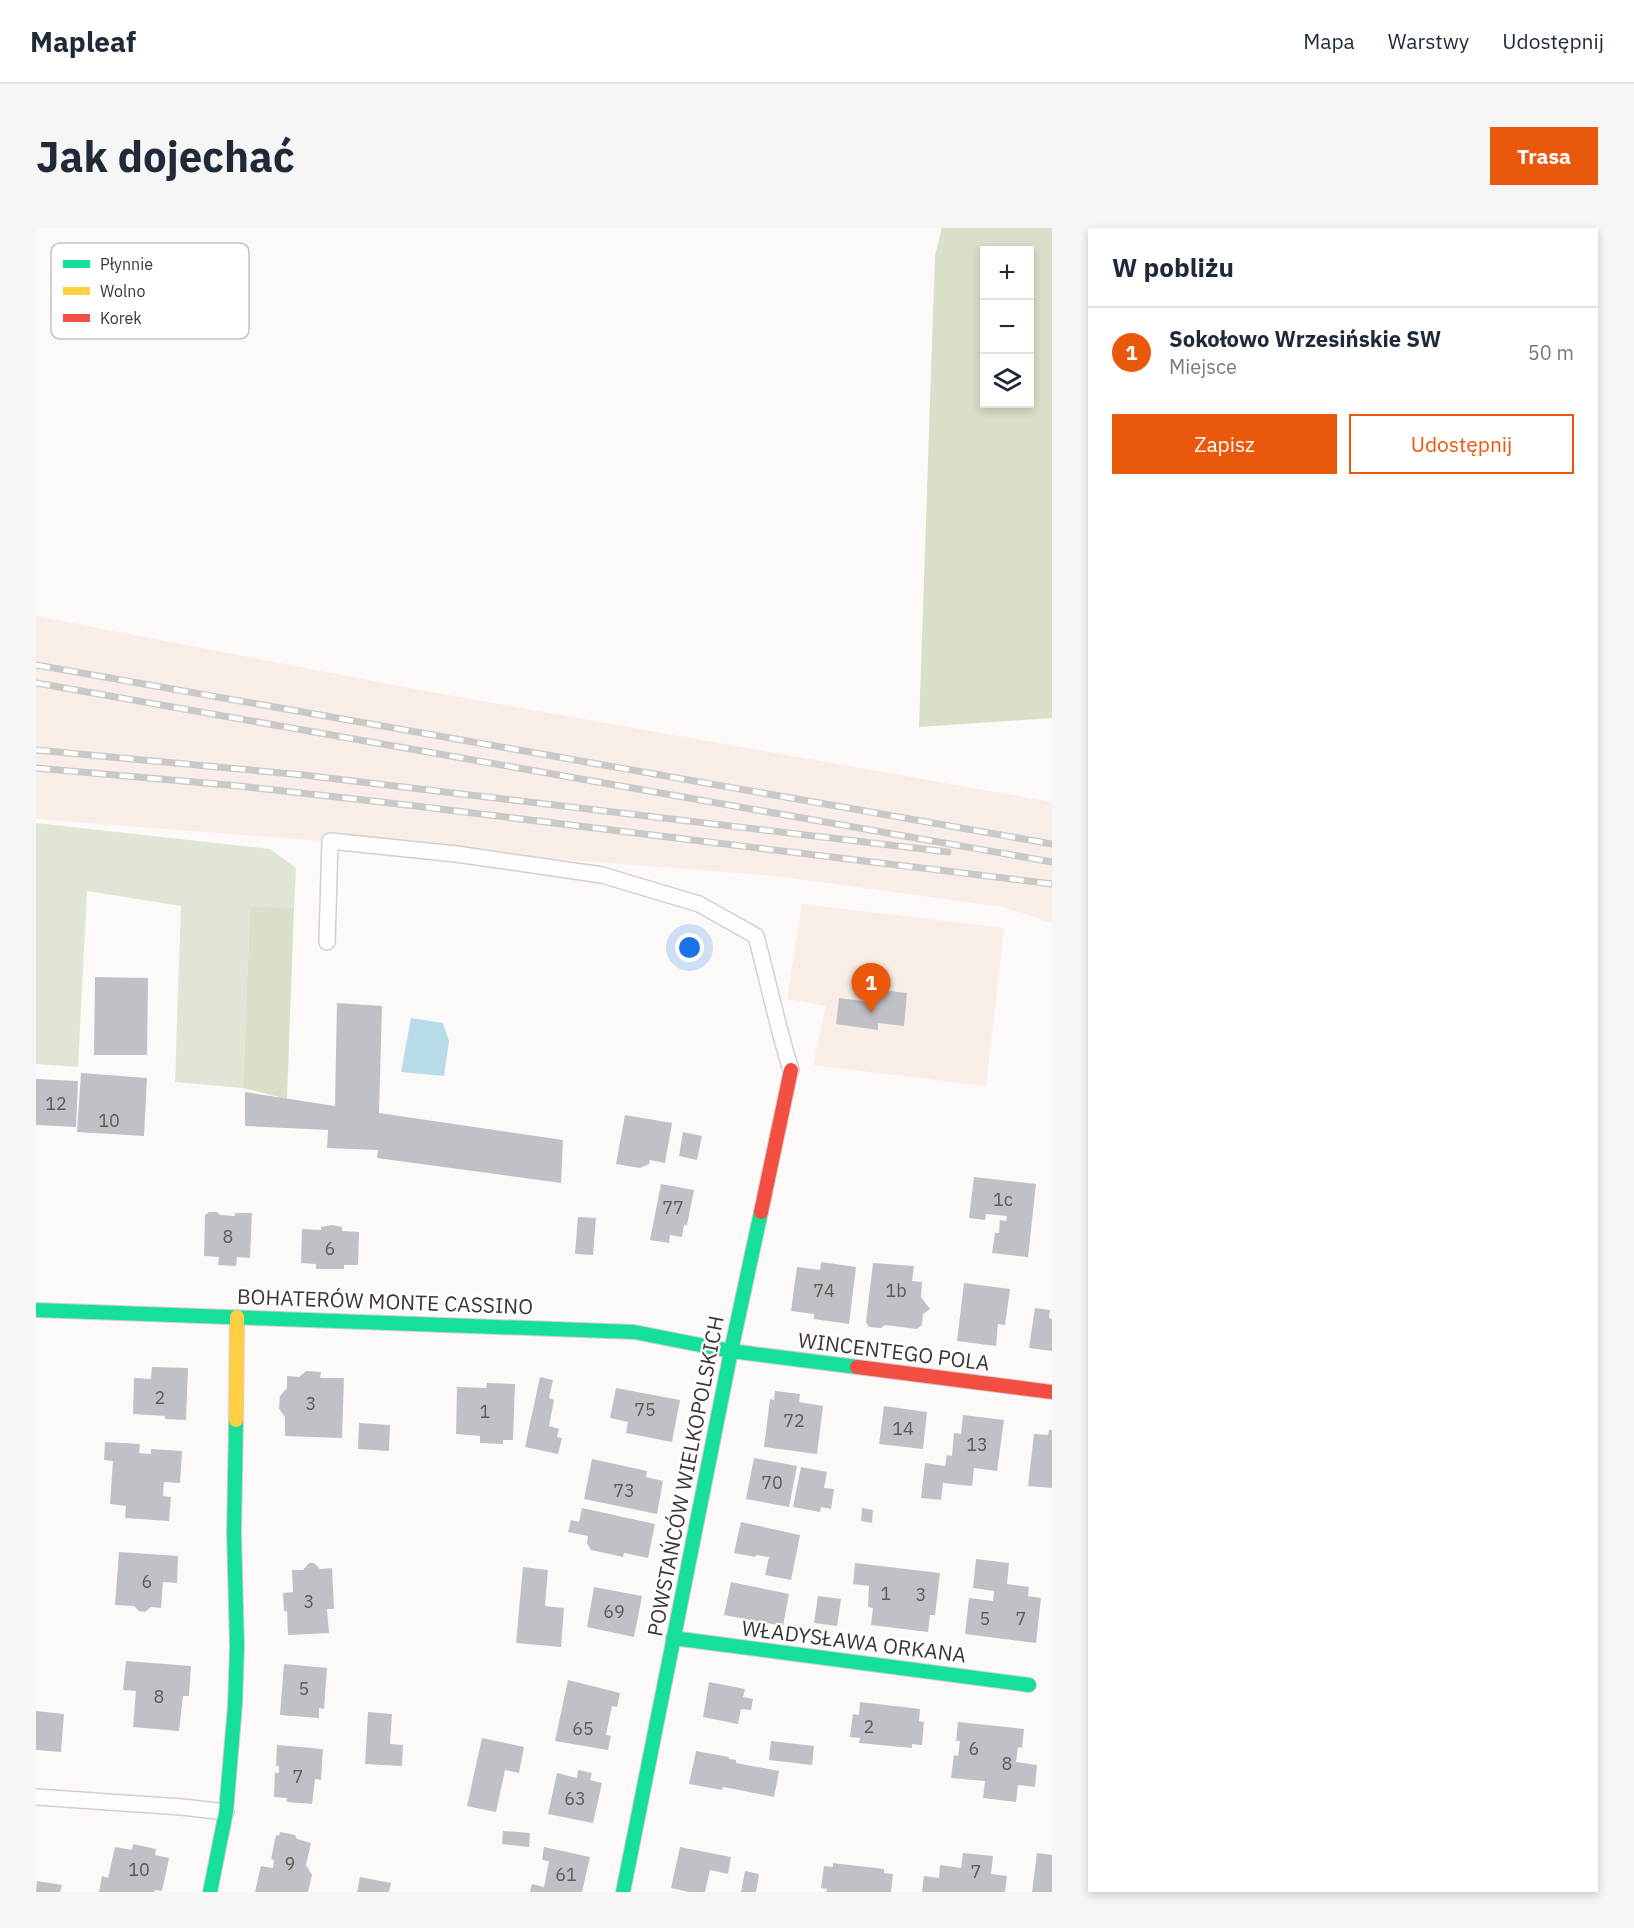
<!DOCTYPE html>
<html lang="pl">
<head>
<meta charset="utf-8">
<style>
	:root { --surface:#fff; --page:#f6f6f7; --text:#1f2937; --muted:#747a83; --line:#e0e1e3; --accent:#ea580c }
	body { margin:0; font-family:"IBM Plex Sans",sans-serif; background:var(--page); color:var(--text) }
	.controls { position:absolute; right:18px; top:18px; display:grid; overflow:hidden; border-radius:0px; box-shadow:0 3px 9px #0003 }
	.controls button { width:54px; height:54px; display:grid; place-items:center; padding:0; border:0; border-bottom:2px solid var(--line); background:var(--surface); color:var(--text); font:30px sans-serif }
	.you { position:absolute; left:654px; top:720px; width:21px; height:21px; margin:-15px; border:4px solid #fff; border-radius:50%; background:#1a73e8; box-shadow:0 0 0 9px #1a73e833 }
	.badge { display:grid; place-items:center; width:39px; height:39px; border-radius:50%; background:var(--accent); color:#fff; font-size:20px; font-weight:700 }
	.pin { position:absolute; translate:-50% -50px; filter:drop-shadow(0 2px 3px #0008) }
	.pin::after { content:''; position:absolute; top:32px; width:21px; height:18px; background:inherit; clip-path:polygon(0 0,100% 0,50% 100%) }
	.list { margin:0; padding:0; list-style:none }
	h2 { display:flex; justify-content:space-between; align-items:center; height:78px; margin:0; padding:0 24px; font-size:26px }
	h2 small { font-size:20px; font-weight:400; color:var(--muted) }
	.list li { display:grid; grid-template-columns:39px 1fr auto; gap:18px; align-items:center; box-sizing:border-box; height:90px; padding:0 24px; border-top:2px solid var(--line) }
	.list b { display:block; font-size:22px; white-space:nowrap }
	.list p { margin:0; font-size:20px; white-space:nowrap; color:var(--muted) }
	.list em { font-size:20px; font-style:normal; color:var(--muted) }
	.actions { display:flex; gap:12px; padding:18px 24px }
	.actions a { flex:1; padding:14px 0; border:2px solid var(--accent); border-radius:0px; text-align:center; font-size:21px; color:var(--accent) }
	.actions .main { background:var(--accent); color:#fff }
	.icon { flex:none; width:33px; height:33px; fill:none; stroke:currentColor; stroke-width:2; stroke-linecap:round; stroke-linejoin:round }
	.map { position:relative; flex:none; width:1016px; height:1664px; overflow:hidden; border-radius:0px }
	header { display:flex; align-items:center; gap:36px; box-sizing:border-box; height:84px; padding:0 30px; background:var(--surface); border-bottom:2px solid var(--line) }
	header strong { font-size:28px }
	nav { display:flex; gap:33px; margin-inline-start:auto; font-size:21px }
	.intro { display:flex; align-items:center; justify-content:space-between; box-sizing:border-box; height:144px; padding:0 36px }
	h1 { margin:0; font-size:42px }
	.button { padding:15px 27px; border-radius:0px; background:var(--accent); color:#fff; font-size:21px; font-weight:700 }
	main { display:flex; gap:36px; padding:0 36px }
	aside { flex:1; background:var(--surface); border-radius:0px; box-shadow:0 3px 9px #0003 }
	.map>svg:first-child { display:block }
</style>
</head>
<body>
<header>
<strong>Mapleaf</strong>
<nav><a>Mapa</a><a>Warstwy</a><a>Udostępnij</a></nav>
</header>
<div class="intro"><h1>Jak dojechać</h1><a class="button">Trasa</a></div>
<main>
<div class="map">
<svg width="1016" height="1664" viewBox="0 0 1016 1664">
	<rect width="100%" height="100%" fill="#fcf9f8"/>
	<!-- built -->
	<path fill="#f9ede7" d="M0,388L389,463L1016,574V695L967,679L740,648L0,591Z
		M766,676L968,700L950,858L777,837L790,778L751,771Z"/>
	<!-- green -->
	<path fill="#e0e6d5" d="M0,595L234,621L260,640L258,680H214L207,860L139,854L145,678L51,663L42,839L0,836Z"/>
	<!-- forest -->
	<path fill="#d9e0c9" fill-rule="evenodd" d="M906,0H1016V490L883,499L899,27ZM993,22V176H948V22Z
		M214,679L258,680L251,871L207,860Z"/>
	<!-- water -->
	<path fill="#b7dbe8" d="M375,790L407,795L413,813L408,848L365,844Z"/>
	<!-- building -->
	<path fill="#c1c0c7" d="M59,749L112,750L111,827H58Z
		M836,761L871,765L868,798L842,795V802L800,796L803,770L835,774Z
		M301,775L346,778L343,885L527,912L525,955L341,930L342,922L291,920L292,902L209,898V864L299,878Z
		M45,845L111,850L108,908L41,904Z
		M0,851L42,853L40,899L0,897Z
		M589,887L636,895L629,935L614,932L613,936L604,940L580,936Z
		M647,904L666,908L661,932L643,928Z
		M938,949L1000,956L992,1029L956,1025L959,1005H963L964,992L970,993L971,988L950,986L949,992L933,990Z
		M625,956L658,962L651,997H648L646,1009L634,1007L633,1015L614,1012Z
		M173,984H181L184,987L199,988V985H216L214,1030L201,1029L200,1038L182,1037L183,1029L168,1028L169,987Z
		M542,989L560,990L557,1027L539,1026Z
		M296,997L306,999V1003L323,1004L322,1037H308V1041H280V1036L265,1035L266,1001L285,1002V999Z
		M785,1034L820,1039L813,1096L778,1091V1086L755,1083L761,1039L784,1042Z
		M837,1035L878,1038L876,1053L886,1054L885,1069L894,1081L887,1086L886,1097L881,1101L849,1097L845,1100L833,1099L830,1094Z
		M928,1055L974,1061L969,1097L962,1096L960,1118L921,1113Z
		M999,1080L1014,1082L1013,1090L1016,1091V1123L993,1120Z
		M116,1139L152,1140L150,1192L129,1191V1188L97,1186L98,1150L115,1151Z
		M270,1143L285,1144L284,1150H308L306,1210L249,1208V1189L243,1181L244,1168L251,1160V1148L263,1149Z
		M504,1149L517,1152L513,1170L518,1172L513,1198L523,1201L521,1209L526,1210L522,1226L489,1219Z
		M451,1155L479,1156L477,1212H467V1216L444,1215V1208L420,1206L421,1159L450,1160Z
		M580,1160L644,1172L636,1214L590,1205L592,1194L574,1190Z
		M739,1163L764,1166L763,1174L787,1178L781,1226L728,1219L734,1171L738,1172Z
		M848,1178L891,1184L887,1221L843,1216Z
		M927,1187L968,1192L961,1243L938,1240L936,1258L907,1255L905,1272L885,1270L889,1235L909,1238L911,1227L916,1228L918,1205L925,1206Z
		M323,1195L354,1197L353,1223L322,1221Z
		M1013,1202H1016V1260L992,1258L998,1206L1012,1207Z
		M69,1214L104,1216L103,1225L115,1226V1221L146,1223L144,1255L128,1254L127,1268L135,1269L133,1293L89,1290L90,1278L74,1276L77,1233L68,1232Z
		M718,1230L761,1238L753,1279L710,1271Z
		M556,1231L611,1243L610,1249L627,1253L621,1286L548,1271Z
		M765,1239L791,1244L788,1260L798,1261L795,1281L785,1279L784,1284L757,1279Z
		M546,1280L619,1296L612,1330L588,1325L587,1329L555,1322L551,1315L552,1308L532,1304L535,1292L543,1294Z
		M826,1280L837,1282L836,1295L825,1293Z
		M705,1294L764,1307L755,1352L729,1347L733,1329L720,1327L719,1329L698,1325Z
		M83,1324L142,1328L141,1355L127,1354L125,1380L115,1379L109,1384L103,1383L98,1378L79,1377Z
		M940,1331L973,1335L971,1356L993,1359L992,1368L1005,1370L1000,1415L929,1406L933,1370L957,1373L958,1363L937,1360Z
		M273,1335H278L284,1341L296,1340L298,1381H291L293,1405L252,1407L251,1383H248L247,1365L257,1364L256,1342H267Z
		M819,1335L904,1345L899,1387H894L892,1404L835,1397L837,1380L832,1379L833,1358L817,1356Z
		M487,1339L512,1342L509,1378L528,1380L525,1419L480,1415Z
		M695,1354L753,1366L747,1398L688,1387Z
		M558,1359L606,1368L598,1409L551,1399Z
		M782,1368L805,1371L801,1398L778,1395Z
		M90,1433L155,1438L153,1468H147L143,1503L97,1499L100,1463L87,1462Z
		M248,1436L291,1440L288,1481L283,1480V1490L244,1487Z
		M532,1452L584,1465L581,1479L576,1478L573,1492L570,1507L575,1508L572,1522L519,1513Z
		M673,1454L709,1461L707,1469L717,1471L715,1482L705,1481L702,1496L667,1489Z
		M824,1474L884,1481L883,1493L888,1494L886,1517L876,1516V1520L823,1515L824,1510L814,1509L817,1486L823,1487Z
		M0,1483L28,1486L25,1524L0,1522Z
		M332,1484L356,1486L354,1516L367,1517L366,1538L329,1536Z
		M922,1494L988,1501L986,1520L982,1519L980,1534L1001,1537L999,1559L982,1557L980,1574L947,1570L949,1553L915,1550L918,1527L922,1528L924,1513H920Z
		M446,1510L488,1519L483,1545L469,1542L460,1584L431,1578Z
		M735,1513L778,1518L776,1537L733,1532Z
		M241,1517L287,1521L285,1552L279,1551L276,1576L251,1574V1570L238,1569L239,1545H243V1538H240Z
		M660,1523L693,1529V1531L700,1532V1535L743,1543L738,1569L693,1560L687,1559L686,1562L653,1556Z
		M542,1542L556,1545L554,1552L566,1555L557,1595L512,1586L521,1545L541,1550Z
		M467,1603L494,1605L493,1619L466,1616Z
		M244,1604L259,1607L261,1611L275,1615L270,1637L276,1647L272,1664H219L225,1638L237,1640L238,1632L235,1631L240,1607L243,1608Z
		M97,1616L120,1621L119,1627L133,1630L126,1663L119,1662L118,1664H63L66,1648L72,1650L79,1619L96,1622Z
		M508,1619L554,1629L546,1664H494L496,1656L508,1659L513,1633L506,1632Z
		M644,1619L695,1629L692,1646L674,1642L669,1664H653L635,1660Z
		M927,1625L957,1628L955,1646L971,1648L969,1664H886L888,1648L903,1650L904,1637L925,1640Z
		M1001,1625L1016,1627V1664H996Z
		M797,1635L848,1641V1645L857,1646L855,1664H790L791,1661L785,1660L788,1638L797,1639Z
		M709,1643L723,1646L720,1664H705Z
		M324,1649L355,1655L353,1664H321Z
		M1,1653L26,1657L24,1664H0Z"/>
	<g fill="none" stroke-linecap="round" stroke-linejoin="round">
		<defs>
			<path id="lane" d="M291,714L294,613L420,626L566,647L663,676L720,708C732,752 741,798 755,842
				M0,1569L146,1579L190,1584"/>
			<path id="fast" d="M0,1082L598,1104L695,1123L821,1139
				M637,1410L993,1457
				M174,1664L190,1584L199,1477L201,1419L198,1305L200,1192
				M587,1664L695,1123L725,984"/>
			<path id="slow" d="M200,1192L201,1089"/>
			<path id="jam" d="M725,984L755,842
				M821,1139L1016,1164"/>
		</defs>
		<!-- lane casing -->
		<use href="#lane" stroke="#d4cfcc" stroke-width="18"/>
		<!-- fast casing -->
		<use href="#fast" stroke="#d4cfcc" stroke-width="16"/>
		<!-- slow casing -->
		<use href="#slow" stroke="#d4cfcc" stroke-width="16"/>
		<!-- jam casing -->
		<use href="#jam" stroke="#d4cfcc" stroke-width="16"/>
		<!-- lane -->
		<use href="#lane" stroke="#fffefe" stroke-width="15"/>
		<!-- fast -->
		<use href="#fast" stroke="#16e098" stroke-width="14"/>
		<!-- slow -->
		<use href="#slow" stroke="#ffcf43" stroke-width="14"/>
		<!-- jam -->
		<use href="#jam" stroke="#f24e42" stroke-width="14"/>
		<defs>
			<path id="rail" d="M0,437L1016,616
				M0,455L1016,634
				M0,522L267,547L912,624
				M0,540L203,558L363,576L1016,656"/>
		</defs>
		<!-- rail casing -->
		<use href="#rail" stroke="#cac9c8" stroke-width="7"/>
		<!-- rail -->
		<use href="#rail" stroke="#fff" stroke-width="4.5" stroke-dasharray="14" stroke-linecap="butt"/>
	</g>
	<g text-anchor="middle" dominant-baseline="central" stroke-width="4.5" stroke-linejoin="round" paint-order="stroke">
		<!-- number labels -->
		<g font-size="18" fill="#605856">
			<text x="20" y="875">12</text>
			<text x="73" y="892">10</text>
			<text x="967" y="971">1c</text>
			<text x="637" y="979">77</text>
			<text x="192" y="1008">8</text>
			<text x="294" y="1020">6</text>
			<text x="788" y="1062">74</text>
			<text x="860" y="1062">1b</text>
			<text x="124" y="1169">2</text>
			<text x="275" y="1175">3</text>
			<text x="609" y="1181">75</text>
			<text x="449" y="1183">1</text>
			<text x="758" y="1192">72</text>
			<text x="867" y="1200">14</text>
			<text x="941" y="1216">13</text>
			<text x="736" y="1254">70</text>
			<text x="588" y="1262">73</text>
			<text x="111" y="1353">6</text>
			<text x="850" y="1365">1</text>
			<text x="885" y="1366">3</text>
			<text x="273" y="1373">3</text>
			<text x="578" y="1383">69</text>
			<text x="949" y="1390">5</text>
			<text x="985" y="1390">7</text>
			<text x="268" y="1460">5</text>
			<text x="123" y="1468">8</text>
			<text x="833" y="1498">2</text>
			<text x="547" y="1500">65</text>
			<text x="938" y="1520">6</text>
			<text x="971" y="1535">8</text>
			<text x="262" y="1548">7</text>
			<text x="539" y="1570">63</text>
			<text x="254" y="1635">9</text>
			<text x="103" y="1641">10</text>
			<text x="940" y="1643">7</text>
			<text x="530" y="1646">61</text>
		</g>
		<!-- street labels -->
		<g font-size="21" fill="#3f3531" stroke="#fff">
			<text transform="translate(349 1073) rotate(2)">BOHATERÓW MONTE CASSINO</text>
			<text transform="translate(858 1123) rotate(7)">WINCENTEGO POLA</text>
			<text transform="translate(649 1248) rotate(-79)">POWSTAŃCÓW WIELKOPOLSKICH</text>
			<text transform="translate(818 1413) rotate(7)">WŁADYSŁAWA ORKANA</text>
		</g>
	</g>
	<!-- legend -->
	<rect x="15" y="15" width="198" height="96" rx="9" fill="#fff" stroke="#c5c2c1" stroke-width="1.5"/>
	<rect x="27" y="32" width="27" height="8" fill="#16e098"/>
	<rect x="27" y="59" width="27" height="8" fill="#ffcf43"/>
	<rect x="27" y="86" width="27" height="8" fill="#f24e42"/>
	<g font-size="16" fill="#3f3531">
		<text x="64" y="42">Płynnie</text>
		<text x="64" y="69">Wolno</text>
		<text x="64" y="96">Korek</text>
	</g>
</svg>
<div class="controls">
<button>+</button>
<button>−</button>
<button><svg class="icon" aria-label="layers" viewBox="0 0 24 24"><path d="M12 4l9 5-9 5-9-5zM3 14l9 5 9-5"/></svg></button>
</div>
<div class="you"></div>
<div class="pin badge" style="left:835px;top:785px">1</div>
</div>
<aside>
<h2>W pobliżu<small></small></h2>
<ul class="list">
<li><span class="badge">1</span><div><b>Sokołowo Wrzesińskie SW</b><p>Miejsce</p></div><em>50 m</em></li>
</ul>
<div class="actions"><a class="main">Zapisz</a><a>Udostępnij</a></div>
</aside>
</main>
</body>
</html>
